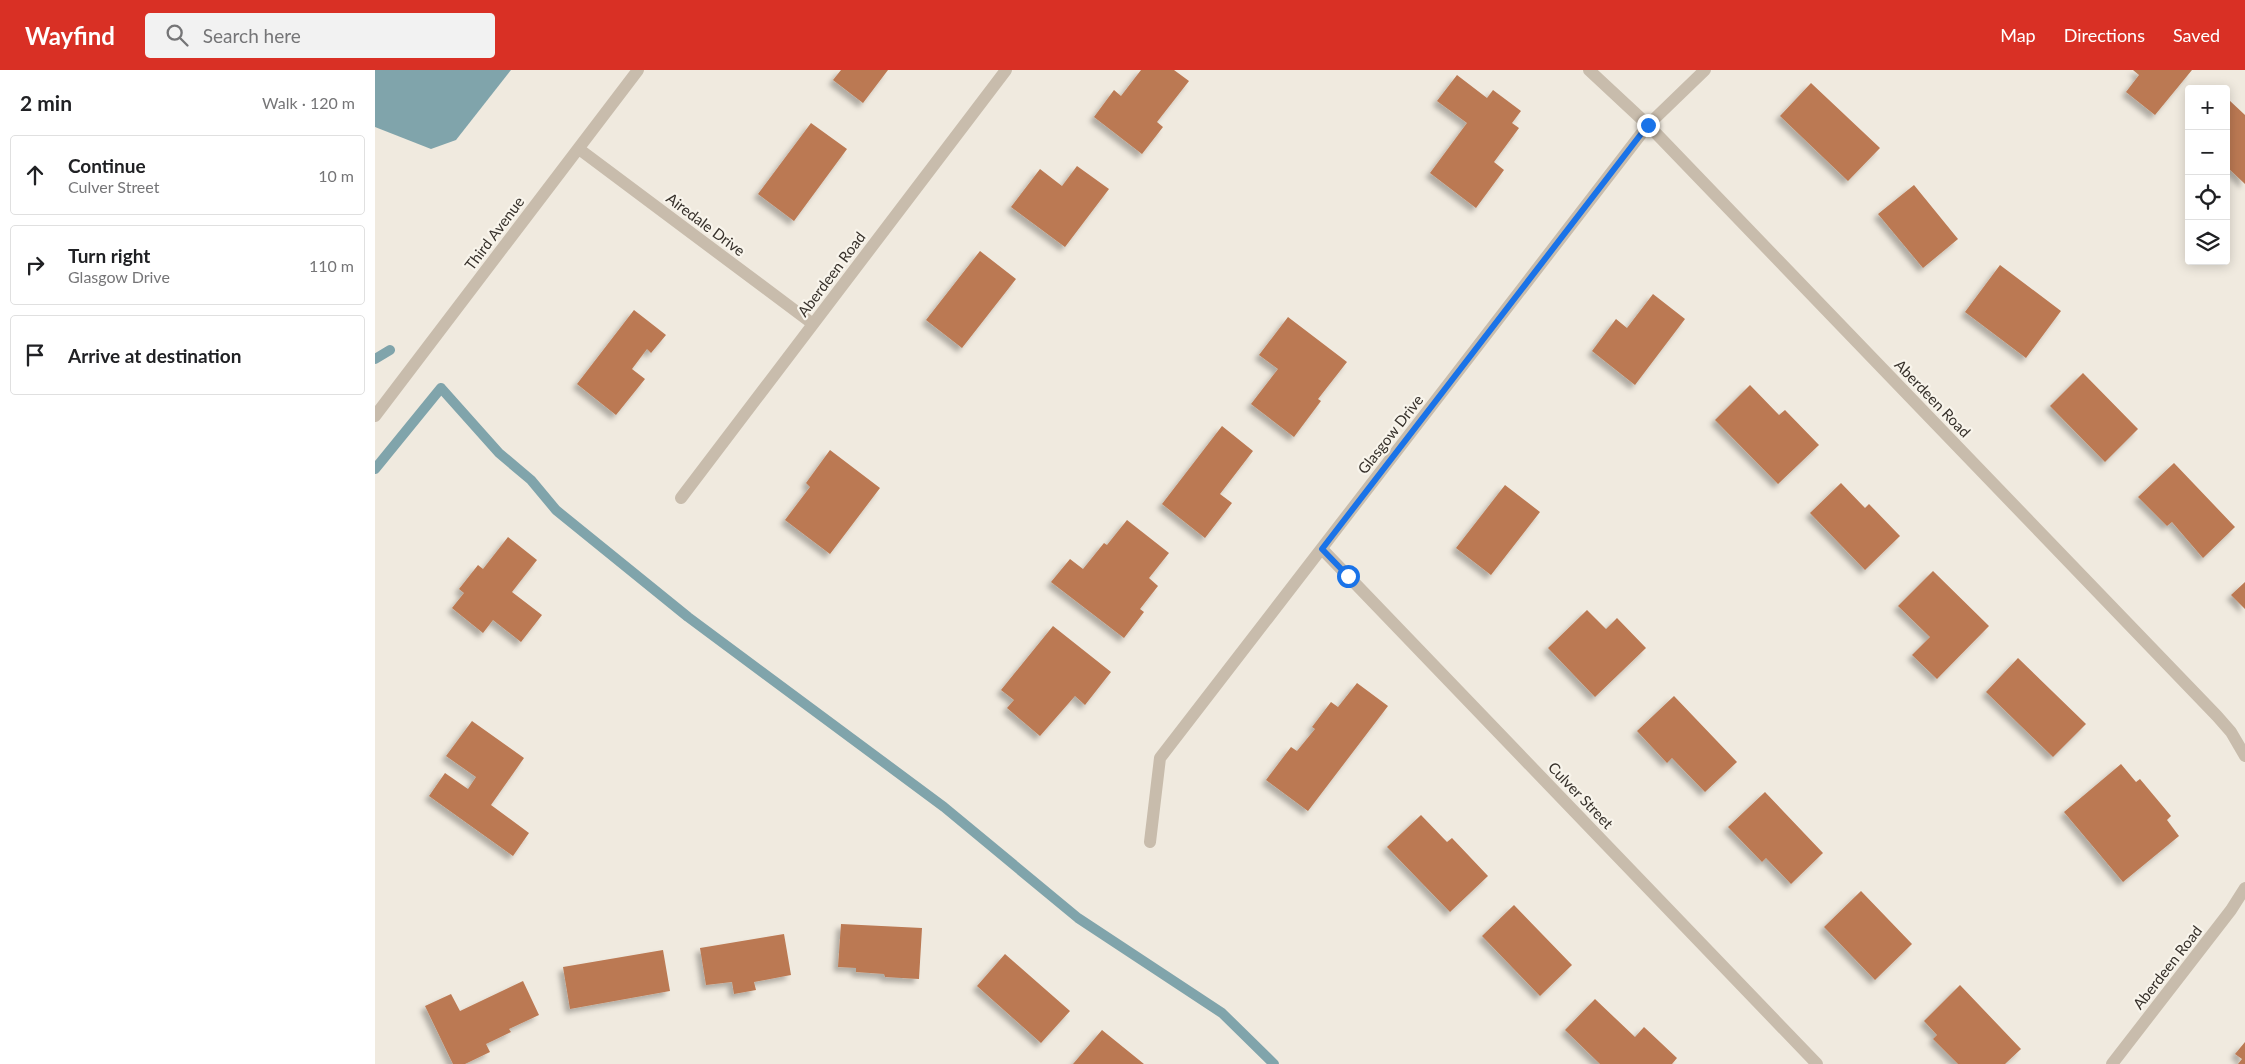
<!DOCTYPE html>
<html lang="en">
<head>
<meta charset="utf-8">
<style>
	:root { --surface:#fff; --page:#f2f2f2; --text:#202124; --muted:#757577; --line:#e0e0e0; --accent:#d93025 }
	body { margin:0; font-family:Lato,sans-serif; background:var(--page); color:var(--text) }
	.controls { position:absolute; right:15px; top:15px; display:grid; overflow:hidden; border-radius:5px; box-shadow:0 2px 12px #0003 }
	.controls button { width:45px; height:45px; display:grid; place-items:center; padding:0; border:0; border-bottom:1px solid var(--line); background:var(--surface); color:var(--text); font:25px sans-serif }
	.stop { position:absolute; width:15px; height:15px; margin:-11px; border:4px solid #1a73e8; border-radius:50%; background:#fff }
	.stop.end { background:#1a73e8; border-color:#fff; box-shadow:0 1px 5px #0008 }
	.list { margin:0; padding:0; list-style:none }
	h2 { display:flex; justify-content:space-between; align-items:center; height:65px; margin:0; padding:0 20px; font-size:21px }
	h2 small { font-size:16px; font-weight:400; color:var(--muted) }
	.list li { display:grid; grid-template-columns:32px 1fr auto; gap:15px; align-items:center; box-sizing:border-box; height:80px; margin:0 10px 10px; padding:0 10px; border:1px solid var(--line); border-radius:5px }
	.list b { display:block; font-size:19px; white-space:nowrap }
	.list p { margin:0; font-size:16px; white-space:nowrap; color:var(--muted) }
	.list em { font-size:16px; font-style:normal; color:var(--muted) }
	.icon { flex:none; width:28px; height:28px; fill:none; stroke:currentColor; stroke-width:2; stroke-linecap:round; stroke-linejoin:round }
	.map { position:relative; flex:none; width:1870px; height:994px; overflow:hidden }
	header { display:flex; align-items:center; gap:30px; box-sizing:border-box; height:70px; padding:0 25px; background:var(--accent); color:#fff }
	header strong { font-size:24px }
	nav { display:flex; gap:28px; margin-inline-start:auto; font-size:18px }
	.search { width:350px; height:45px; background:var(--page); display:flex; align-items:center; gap:12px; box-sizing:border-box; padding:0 18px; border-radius:5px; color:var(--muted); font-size:19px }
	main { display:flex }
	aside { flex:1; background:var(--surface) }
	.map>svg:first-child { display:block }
</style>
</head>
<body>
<header>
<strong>Wayfind</strong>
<div class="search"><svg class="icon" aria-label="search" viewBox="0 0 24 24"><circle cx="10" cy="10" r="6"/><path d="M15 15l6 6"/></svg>Search here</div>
<nav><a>Map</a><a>Directions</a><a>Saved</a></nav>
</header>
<main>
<aside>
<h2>2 min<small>Walk · 120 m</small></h2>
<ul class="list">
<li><svg class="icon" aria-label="ahead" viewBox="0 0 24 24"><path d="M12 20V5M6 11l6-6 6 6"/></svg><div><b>Continue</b><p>Culver Street</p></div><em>10 m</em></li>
<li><svg class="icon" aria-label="right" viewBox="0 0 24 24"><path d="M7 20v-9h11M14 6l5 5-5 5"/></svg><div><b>Turn right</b><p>Glasgow Drive</p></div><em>110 m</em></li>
<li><svg class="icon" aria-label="arrive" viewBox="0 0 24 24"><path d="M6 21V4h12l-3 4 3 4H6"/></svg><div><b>Arrive at destination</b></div></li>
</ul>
</aside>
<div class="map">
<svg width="1870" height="994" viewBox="0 0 1870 994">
	<defs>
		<filter id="shadow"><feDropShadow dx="-4.5" dy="4.5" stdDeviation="2.5" flood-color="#0004"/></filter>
	</defs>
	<rect width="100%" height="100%" fill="#f0eadf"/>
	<!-- water -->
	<path fill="#80a4ab" d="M0,0H136L81,70L56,79L0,57Z"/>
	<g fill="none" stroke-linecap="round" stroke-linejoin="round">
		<!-- stream -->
		<path stroke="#80a4ab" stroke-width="10" d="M0,289L15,280
			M0,399L66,318L124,383L156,410L181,440L313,547L569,737L703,848L847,943L899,994"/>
	</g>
	<!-- building -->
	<path fill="#bb7953" filter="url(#shadow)" d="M466,0H513L488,33L458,10Z
		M766,0H799L814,11L782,52L788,57L767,84L719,47L739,20L746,26Z
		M1758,0H1817L1780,45L1751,22L1764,5Z
		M1082,5L1112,28L1118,20L1146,41L1137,53L1144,58L1119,92L1129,100L1101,138L1055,103L1092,53L1062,31Z
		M1436,13L1505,78L1473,111L1405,46Z
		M1854,30L1870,45V114L1851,96V33Z
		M436,53L472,79L419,151L383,124Z
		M702,96L734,119L690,177L636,137L665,99L687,116Z
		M1539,115L1583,169L1548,198L1503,144Z
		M605,181L641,209L587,278L551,250Z
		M1625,195L1686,241L1651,288L1590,242Z
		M1278,224L1310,249L1260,315L1217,281L1241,249L1252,258Z
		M259,240L291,265L276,283L272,279L257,299L270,309L241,345L202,314Z
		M913,247L972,292L943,329L946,331L919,367L876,334L903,299L884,285Z
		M1708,303L1763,359L1730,392L1675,336Z
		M1375,315L1404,345L1410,340L1444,375L1403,414L1340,350Z
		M847,356L878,381L845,424L857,433L830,468L787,434Z
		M455,380L505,418L455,484L410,450L435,417L431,413Z
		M1799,393L1860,457L1828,488L1797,452L1792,456L1763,427Z
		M1466,413L1490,438L1494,434L1525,466L1490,500L1435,443Z
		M1130,415L1165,442L1116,505L1081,478Z
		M752,450L794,483L774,508L783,516L765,539L769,542L749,568L676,512L695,489L708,499L729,473L732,475Z
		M133,467L162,490L137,522L167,545L146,572L118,550L108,563L77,538L89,523L84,519L103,495L108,499Z
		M1558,501L1614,556L1562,609L1537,585L1555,567L1523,536Z
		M1870,512V539L1856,525Z
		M1212,540L1231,559L1242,548L1271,578L1220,627L1173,578Z
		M678,556L736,602L710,635L700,626L665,666L632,638L639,630L626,620Z
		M1643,588L1711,654L1678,687L1611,622Z
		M982,613L1013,636L933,741L891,710L916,677L922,681L940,659L937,657L956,632L963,637Z
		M1299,626L1362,692L1330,722L1297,688L1292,693L1262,661Z
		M97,651L149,688L116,735L154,763L138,786L54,726L70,703L93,719L101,707L71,686Z
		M1746,694L1761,712L1765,709L1796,746L1792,750L1804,766L1748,812L1689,742Z
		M1390,722L1448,783L1416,814L1391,788L1387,792L1353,757Z
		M1046,745L1072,772L1077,768L1113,806L1075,842L1012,777Z
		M1486,821L1537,874L1500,910L1449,857Z
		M1139,835L1197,895L1165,926L1107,866Z
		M466,854L547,858L544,909L510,907L509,904L481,902V898L463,897Z
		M409,864L416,905L379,912L381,920L359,924L357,912L331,915L325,878Z
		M288,880L295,921L195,939L188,897Z
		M630,884L695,941L666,973L602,916Z
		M148,911L164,945L134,959L136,962L111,974L115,982L90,994H78L50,936L76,924L85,941Z
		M1585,915L1646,979L1630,994H1583L1558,969L1562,965L1549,951Z
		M1220,929L1260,967L1269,957L1302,988L1297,994H1225L1190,960Z
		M727,960L769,994H698Z
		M1870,972V994H1863L1867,989L1860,984Z"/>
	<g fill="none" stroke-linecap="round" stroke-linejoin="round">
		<!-- minor -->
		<path stroke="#c8bcac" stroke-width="12" d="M1214,0L1273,55L1842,646L1856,662L1870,686
			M204,79L438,254
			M0,346L263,0
			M306,428L631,0
			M947,479L1442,994
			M775,772L785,688L1273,55L1330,0
			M1737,994L1856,840L1870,818"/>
	</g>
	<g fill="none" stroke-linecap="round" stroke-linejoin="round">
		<!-- route -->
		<path stroke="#1a73e8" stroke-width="6" d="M973,506L947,479L1273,55"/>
	</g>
	<g text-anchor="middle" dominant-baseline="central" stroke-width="4.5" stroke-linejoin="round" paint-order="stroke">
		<!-- street labels -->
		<g font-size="15" fill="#36302a" stroke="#f8f4eb">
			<text transform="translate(331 154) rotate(37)">Airedale Drive</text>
			<text transform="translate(119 163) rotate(-53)">Third Avenue</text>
			<text transform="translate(456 204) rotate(-53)">Aberdeen Road</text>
			<text transform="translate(1558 328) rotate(46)">Aberdeen Road</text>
			<text transform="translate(1015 364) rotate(-52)">Glasgow Drive</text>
			<text transform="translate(1206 725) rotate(46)">Culver Street</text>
			<text transform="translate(1792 897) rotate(-52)">Aberdeen Road</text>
		</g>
	</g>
</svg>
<div class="controls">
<button>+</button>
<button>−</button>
<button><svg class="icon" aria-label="locate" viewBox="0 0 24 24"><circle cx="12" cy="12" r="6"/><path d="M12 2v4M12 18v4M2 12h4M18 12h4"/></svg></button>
<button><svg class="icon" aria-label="layers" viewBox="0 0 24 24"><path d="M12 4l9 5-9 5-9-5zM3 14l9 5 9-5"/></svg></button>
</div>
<div class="stop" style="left:973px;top:506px"></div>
<div class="stop end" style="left:1273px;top:55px"></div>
</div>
</main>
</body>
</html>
